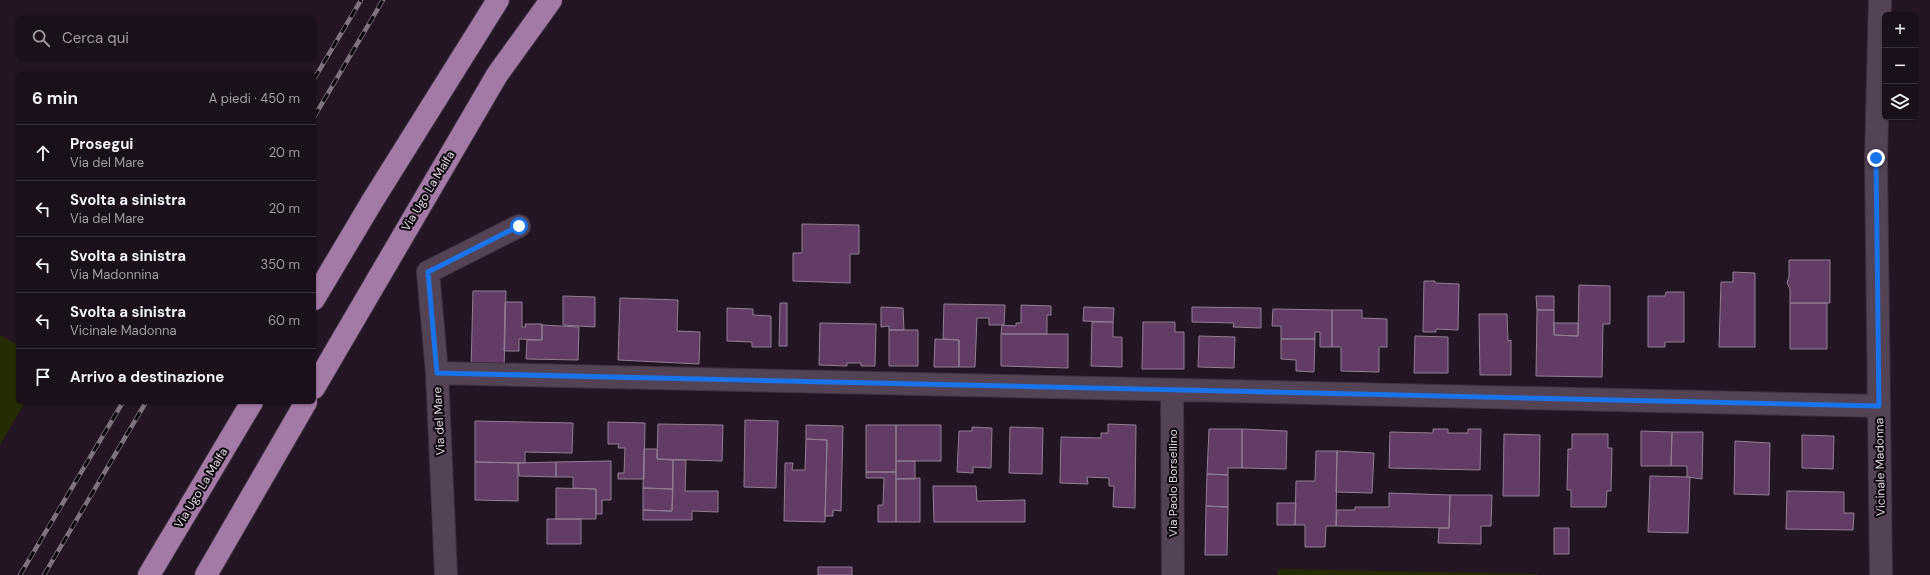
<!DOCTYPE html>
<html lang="it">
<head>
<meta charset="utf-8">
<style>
	:root { --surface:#1a101b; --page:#231924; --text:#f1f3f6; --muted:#9f9da3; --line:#38303a }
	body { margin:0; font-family:"DM Sans",sans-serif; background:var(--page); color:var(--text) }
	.controls { position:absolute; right:12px; top:12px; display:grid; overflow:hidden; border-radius:6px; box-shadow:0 1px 3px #0004 }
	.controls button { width:36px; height:36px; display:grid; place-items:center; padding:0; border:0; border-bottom:1px solid var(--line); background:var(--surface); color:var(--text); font:20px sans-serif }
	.stop { position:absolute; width:12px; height:12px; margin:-9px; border:3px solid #1a73e8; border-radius:50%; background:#fff }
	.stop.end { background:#1a73e8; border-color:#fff; box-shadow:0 1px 4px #0008 }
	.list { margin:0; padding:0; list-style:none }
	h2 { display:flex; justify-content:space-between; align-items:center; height:52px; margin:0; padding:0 16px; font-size:17px }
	h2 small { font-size:13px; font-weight:400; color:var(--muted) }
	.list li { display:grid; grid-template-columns:26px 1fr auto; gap:12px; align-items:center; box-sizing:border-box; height:56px; padding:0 16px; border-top:1px solid var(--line) }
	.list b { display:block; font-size:15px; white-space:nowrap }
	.list p { margin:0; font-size:13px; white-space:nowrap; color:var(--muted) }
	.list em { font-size:13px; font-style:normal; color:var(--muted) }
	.icon { flex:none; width:22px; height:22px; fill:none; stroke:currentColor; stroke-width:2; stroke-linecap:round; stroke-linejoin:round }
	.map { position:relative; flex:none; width:1930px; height:575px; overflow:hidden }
	.search { position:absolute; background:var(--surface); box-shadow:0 1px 3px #0004; left:16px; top:16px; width:300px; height:44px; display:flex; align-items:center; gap:10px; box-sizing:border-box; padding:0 14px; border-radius:6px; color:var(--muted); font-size:15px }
	.panel { position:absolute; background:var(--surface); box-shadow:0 1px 3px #0004; left:16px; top:72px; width:300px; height:332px; border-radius:6px }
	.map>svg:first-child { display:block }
</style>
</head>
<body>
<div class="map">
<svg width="1930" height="575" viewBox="0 0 1930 575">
	<rect width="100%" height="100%" fill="#231524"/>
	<!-- green -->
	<path fill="#252c01" d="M0,335L18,345V402H25L0,445Z
		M1278,569L1537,574V575H1278Z"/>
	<!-- building -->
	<path fill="#633c66" stroke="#907f92" d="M802,224L859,225V254H850V283L793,281V253H802Z
		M1789,260H1830V303H1790V289L1787,283L1789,277Z
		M1733,272L1755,273V347H1719L1721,282H1733Z
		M1424,281H1435V283L1459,284L1458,330L1436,329V332H1423Z
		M1579,285L1610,286V324H1603L1602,377L1536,376L1537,310H1554V335L1578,336Z
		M473,291H506L504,371L471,370Z
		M1666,292H1684V342H1665V347H1648V296H1665Z
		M563,296L595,297V327L563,325Z
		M1536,296H1554V310H1537Z
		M620,298L678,300L677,331L700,332L699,364L618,360Z
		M505,302H522V327H526L525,324H542V340L519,339V351H504Z
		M780,303H787V346H779Z
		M1790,303H1827V349H1790Z
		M944,304L1005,305L1004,325H989V318H977L975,367H959V340L943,339Z
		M1021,305L1051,306V315H1047V334H1001L1002,325L1016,326V323H1021Z
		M881,307L903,308L904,330H889V326L881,327Z
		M1084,307L1114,308L1113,322L1083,321Z
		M1192,307L1261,308V328L1233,327L1234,323L1192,322Z
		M727,308L753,309V315L771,316V347H752V342L727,341Z
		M1273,309L1332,310V347H1320V332H1315V339H1281V326H1272Z
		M1332,310H1362V318L1387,319V347H1379V372L1341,371V347H1332Z
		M1479,314H1507L1508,341L1511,340V375H1480Z
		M1092,322H1113V337H1122V367L1091,366Z
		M1143,322H1175V332H1184V369H1142Z
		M820,323L876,324L875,366H861V363H847V366L819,365Z
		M1554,323H1578V336L1554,335Z
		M542,325L579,327L578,360L526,359L527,340H542Z
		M889,330H918V366H889Z
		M1001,334H1068V368L1001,366Z
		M1199,336L1235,337L1234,368L1198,367Z
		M1415,336L1448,337V373H1414Z
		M935,339L959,340V367H934Z
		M1281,339H1315L1314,372L1296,371V360L1281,359Z
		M745,420L778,421L776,488L744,487Z
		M475,421L573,423L572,453L525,452V463L475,462Z
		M608,422L645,423L644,479H618V473H624L625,448H618L619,444H608Z
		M658,424L723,425L722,461L657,459Z
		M1108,424L1136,425L1135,508L1113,507L1114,486H1109V478L1087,477L1088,484L1060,483L1061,437L1101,438V433H1108Z
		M806,425L843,426L841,511L833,510V516H825L827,440L806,439Z
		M866,425H896V472H866Z
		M896,425H941V461H896Z
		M972,427L992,428L991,468L973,467V473L957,472L959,431H972Z
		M1010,427L1043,428L1042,474L1009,473Z
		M1209,429H1242V468H1228V475L1207,474Z
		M1242,429L1287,431L1286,469L1242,468Z
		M1433,429H1448V433H1468V429H1481L1480,470L1389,468L1390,432L1433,433Z
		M1641,431L1672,432L1671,466H1641Z
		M1672,432H1703L1702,479L1687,477V466H1671Z
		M1504,434L1540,435L1539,496H1503Z
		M1572,434H1608V448H1612L1611,491H1607L1606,507H1571V490H1567L1568,449H1572Z
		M1802,435L1834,436L1833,469L1802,468Z
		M806,439L827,440L825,522L784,521L785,463H793L792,470H805Z
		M1735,441L1770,443L1769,495L1734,494Z
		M644,449H657V459L673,460V489L643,488Z
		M1316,451H1337L1336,526H1326L1325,547H1305V525H1295L1296,481H1315Z
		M1337,451L1374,453L1372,493L1336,492Z
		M673,460H686L685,491H718V512L692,511V520H643V510L672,511Z
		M611,461V500H602V514H596V489L573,488V477H556V462Z
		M896,461H915V479H896Z
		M475,462L518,463V501L475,500Z
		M556,462V477L519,476L518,463Z
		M866,472H896V522H878V505H883L884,478H866Z
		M1207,474L1228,475V507L1206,506Z
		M1650,476L1690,477L1688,533L1648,532Z
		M920,478V522H896V479Z
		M933,486H976L977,501L1025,500V522H934Z
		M556,488L596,489V519H556Z
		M643,488L673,489L672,511L643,510Z
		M1787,491L1844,492V513H1854L1853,530L1786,529Z
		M1389,493L1450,495L1449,528L1336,526L1337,510H1355V507H1389Z
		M1450,495H1492L1491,526H1481V544L1438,543L1439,528H1449Z
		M1277,503H1296L1295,525H1277Z
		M1206,506L1228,507L1227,555H1205Z
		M547,519H581V544H547Z
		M1554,528H1569V554H1554Z
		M818,567H852V575H818Z"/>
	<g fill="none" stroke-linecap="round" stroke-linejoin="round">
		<defs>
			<path id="minor" d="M1880,0L1876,158L1881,575
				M437,373L1879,406
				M1172,391L1173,575
				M446,575L437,373L428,272L519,226"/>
			<path id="highway" d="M314,299L373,200L498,0
				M314,388L497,75L551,0
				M149,575L252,402
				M206,575L306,402"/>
		</defs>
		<!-- minor casing -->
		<use href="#minor" stroke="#3e303f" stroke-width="24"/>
		<!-- highway casing -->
		<use href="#highway" stroke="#3e303f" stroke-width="24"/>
		<!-- minor -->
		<use href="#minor" stroke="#544355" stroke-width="22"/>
		<!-- highway -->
		<use href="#highway" stroke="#a379a6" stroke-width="22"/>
		<defs>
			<path id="rail" d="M314,79L361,0
				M314,117L383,0
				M20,575L123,402
				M44,575L146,402"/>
		</defs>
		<!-- rail casing -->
		<use href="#rail" stroke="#7e737f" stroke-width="4.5"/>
		<!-- rail -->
		<use href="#rail" stroke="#090409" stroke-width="3" stroke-dasharray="9" stroke-linecap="butt"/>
	</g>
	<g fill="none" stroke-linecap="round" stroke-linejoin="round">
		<!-- route -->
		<path stroke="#1a73e8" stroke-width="5" d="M519,226L428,272L437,373L1879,406L1876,158"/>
	</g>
	<g text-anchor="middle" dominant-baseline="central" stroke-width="4" stroke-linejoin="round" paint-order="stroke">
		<!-- street labels -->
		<g font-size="12" fill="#e2d9e3" stroke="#090409">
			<text transform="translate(428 191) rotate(-59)">Via Ugo La Malfa</text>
			<text transform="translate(439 421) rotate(-93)">Via del Mare</text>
			<text transform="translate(1880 467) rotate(-91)">Vicinale Madonna</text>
			<text transform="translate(1173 483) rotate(-90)">Via Paolo Borsellino</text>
			<text transform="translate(201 488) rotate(-59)">Via Ugo La Malfa</text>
		</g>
	</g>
</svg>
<div class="controls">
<button>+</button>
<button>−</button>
<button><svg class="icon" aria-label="layers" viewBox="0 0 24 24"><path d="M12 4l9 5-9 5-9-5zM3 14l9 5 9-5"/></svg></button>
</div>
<div class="stop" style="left:519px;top:226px"></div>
<div class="stop end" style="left:1876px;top:158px"></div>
<div class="search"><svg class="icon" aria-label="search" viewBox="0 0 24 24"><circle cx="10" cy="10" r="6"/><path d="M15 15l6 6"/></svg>Cerca qui</div>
<section class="panel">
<h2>6 min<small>A piedi · 450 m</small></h2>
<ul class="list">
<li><svg class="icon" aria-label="ahead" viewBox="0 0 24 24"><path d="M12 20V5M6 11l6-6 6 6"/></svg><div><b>Prosegui</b><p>Via del Mare</p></div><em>20 m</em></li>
<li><svg class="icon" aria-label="left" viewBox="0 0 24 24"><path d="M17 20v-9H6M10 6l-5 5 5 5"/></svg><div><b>Svolta a sinistra</b><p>Via del Mare</p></div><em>20 m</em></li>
<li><svg class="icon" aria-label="left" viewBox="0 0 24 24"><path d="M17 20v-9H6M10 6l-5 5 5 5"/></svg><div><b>Svolta a sinistra</b><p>Via Madonnina</p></div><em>350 m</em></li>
<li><svg class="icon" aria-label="left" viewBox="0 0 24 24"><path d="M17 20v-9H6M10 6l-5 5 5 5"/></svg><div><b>Svolta a sinistra</b><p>Vicinale Madonna</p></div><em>60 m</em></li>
<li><svg class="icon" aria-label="arrive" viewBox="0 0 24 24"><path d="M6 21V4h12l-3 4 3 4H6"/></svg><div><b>Arrivo a destinazione</b></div></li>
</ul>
</section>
</div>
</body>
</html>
